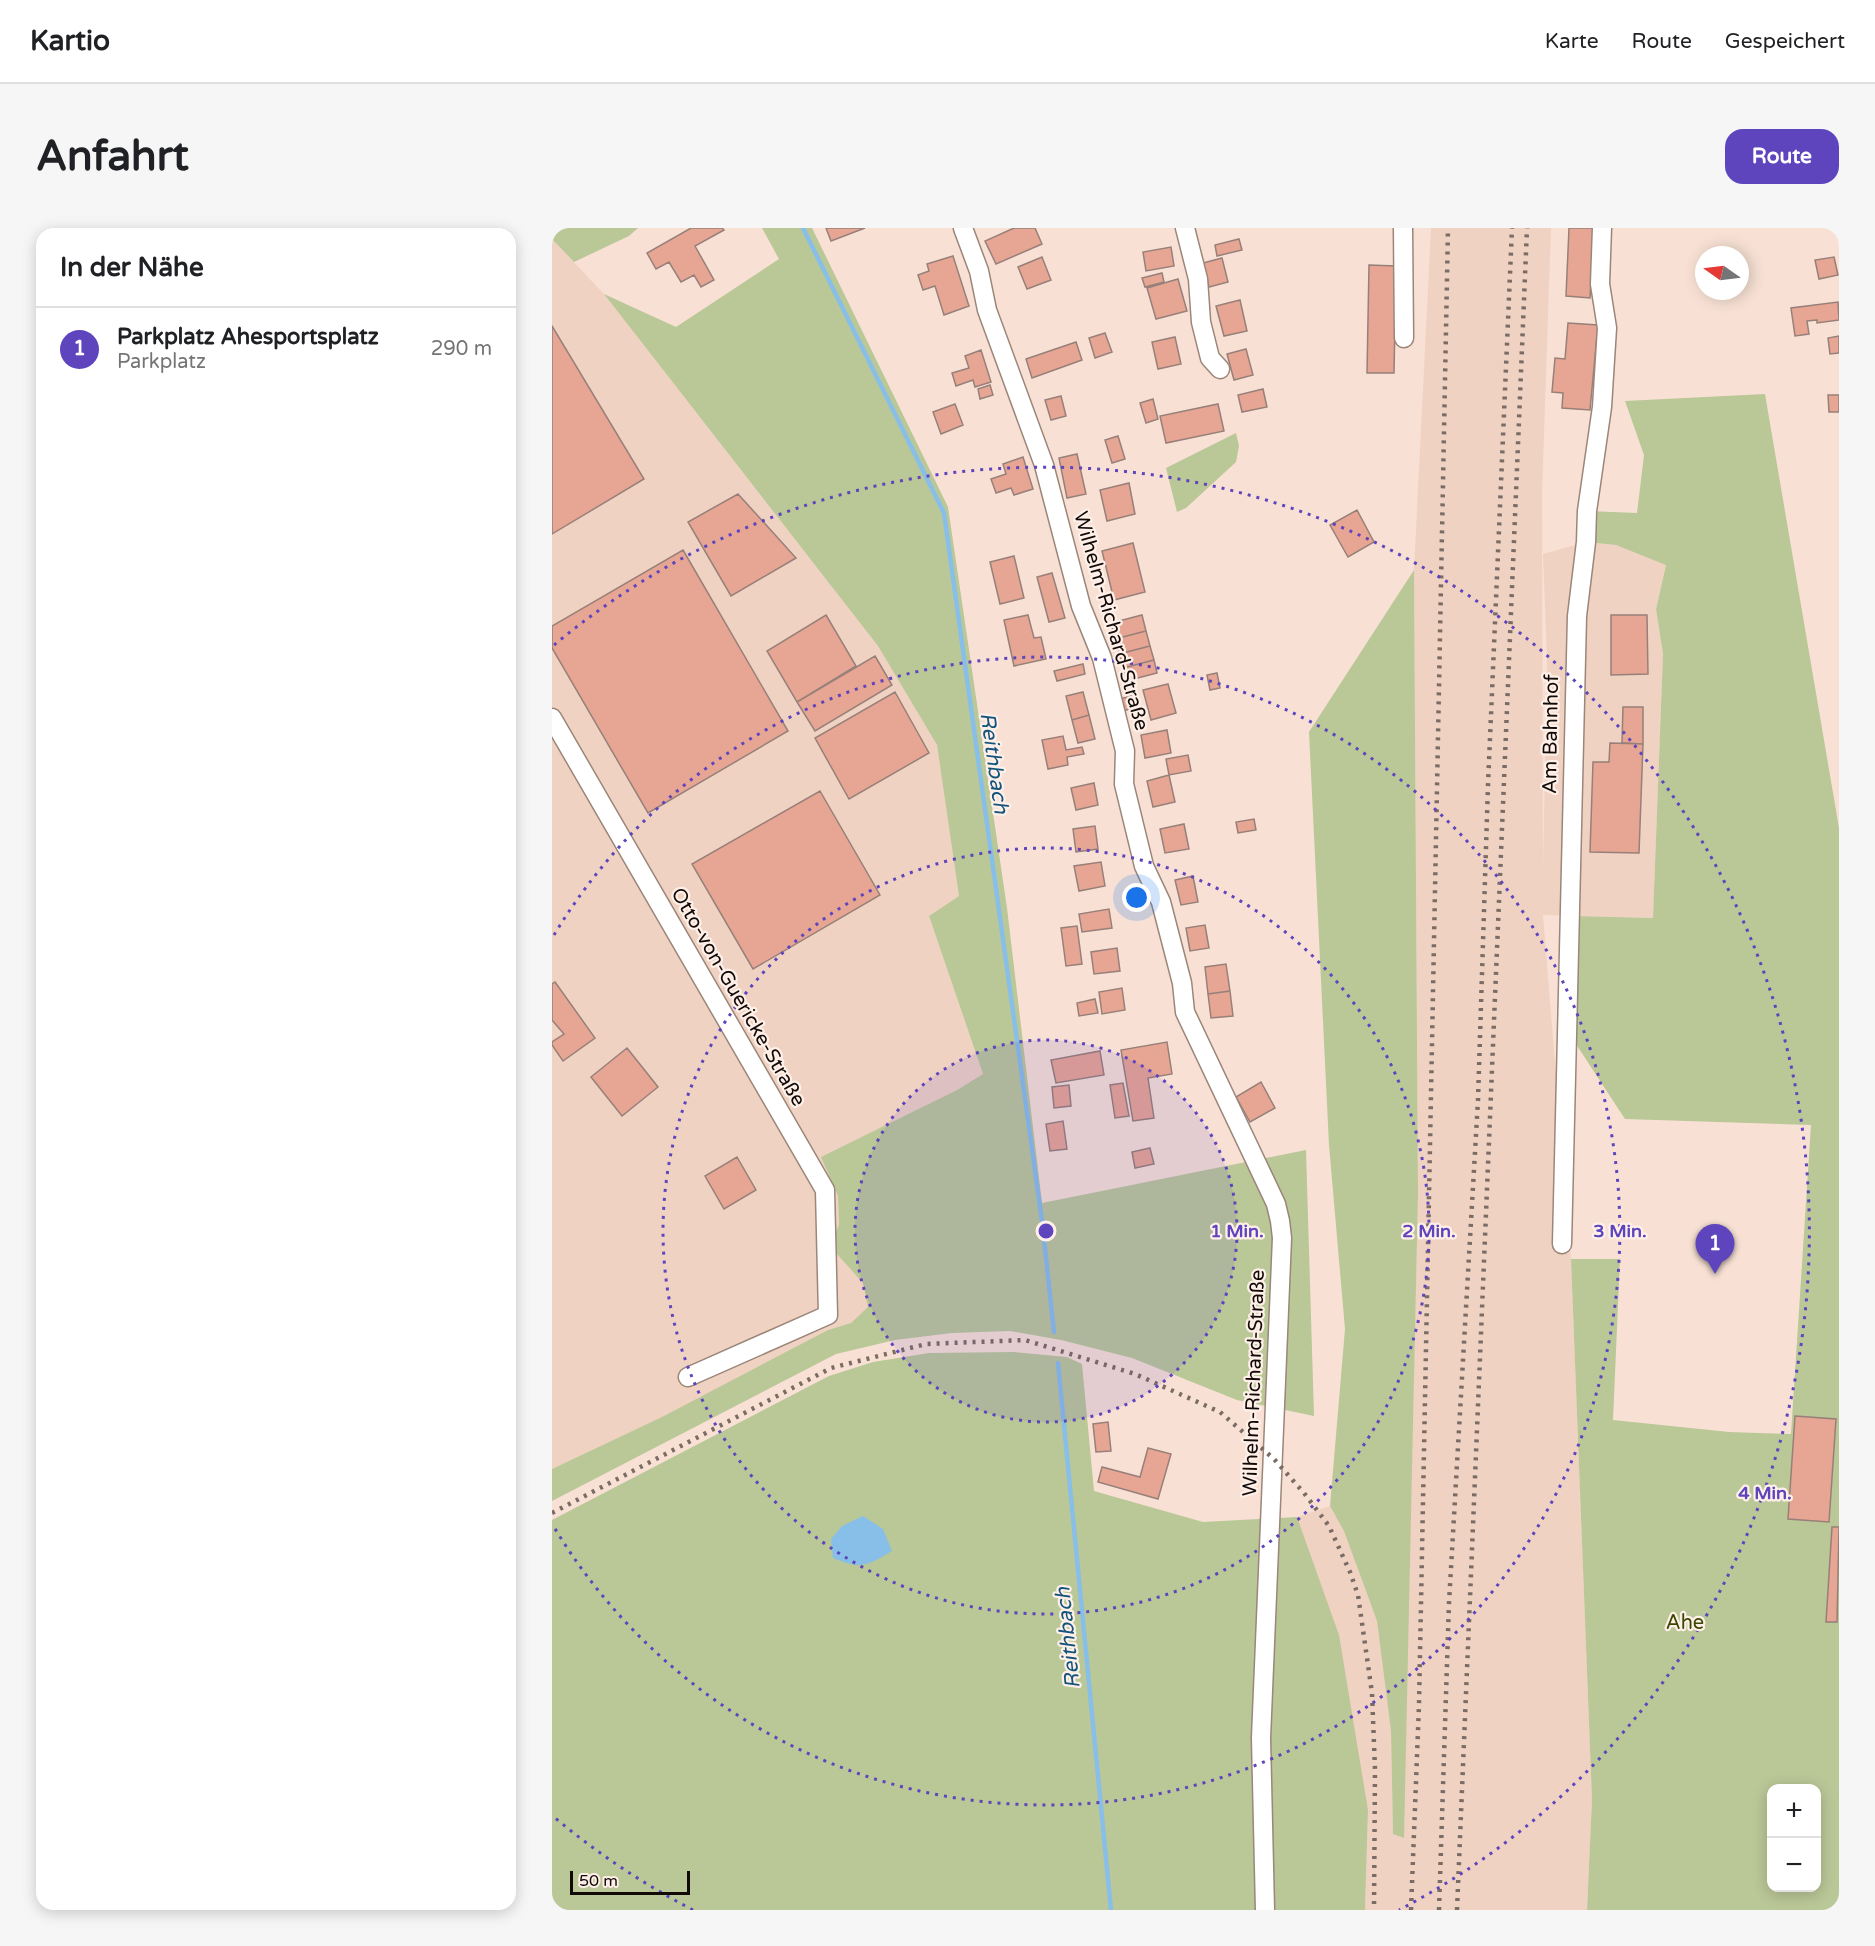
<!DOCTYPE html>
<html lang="de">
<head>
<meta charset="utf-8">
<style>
	:root { --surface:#fff; --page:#f6f6f6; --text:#202124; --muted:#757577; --line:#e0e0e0; --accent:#5e45bd }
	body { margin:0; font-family:"Varela Round",sans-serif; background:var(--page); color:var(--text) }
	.controls { position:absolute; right:18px; bottom:18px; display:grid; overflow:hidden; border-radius:12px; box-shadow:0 3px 15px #0003 }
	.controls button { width:54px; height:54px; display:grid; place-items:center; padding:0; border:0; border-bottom:2px solid var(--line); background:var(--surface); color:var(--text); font:30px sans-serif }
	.compass { position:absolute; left:1143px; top:18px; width:54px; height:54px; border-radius:50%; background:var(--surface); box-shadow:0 3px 15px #0003; rotate:284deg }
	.scale { position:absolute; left:18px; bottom:15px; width:120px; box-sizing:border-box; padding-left:6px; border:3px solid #120a07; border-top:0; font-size:16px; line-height:21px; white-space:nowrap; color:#120a07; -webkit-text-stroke:4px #fef0e8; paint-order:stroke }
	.you { position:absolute; left:585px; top:670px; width:21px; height:21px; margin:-15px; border:4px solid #fff; border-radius:50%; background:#1a73e8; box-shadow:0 0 0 9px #1a73e833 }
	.badge { display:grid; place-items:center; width:39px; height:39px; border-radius:50%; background:var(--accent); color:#fff; font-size:20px; font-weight:700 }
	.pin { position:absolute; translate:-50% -50px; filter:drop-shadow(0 2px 3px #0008) }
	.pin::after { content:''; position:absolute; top:32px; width:21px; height:18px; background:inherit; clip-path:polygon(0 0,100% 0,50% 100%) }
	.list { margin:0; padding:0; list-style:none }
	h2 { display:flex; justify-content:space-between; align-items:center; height:78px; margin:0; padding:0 24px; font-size:26px }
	h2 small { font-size:20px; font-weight:400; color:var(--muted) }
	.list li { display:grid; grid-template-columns:39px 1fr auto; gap:18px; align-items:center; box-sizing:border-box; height:84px; padding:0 24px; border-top:2px solid var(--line) }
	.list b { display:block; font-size:22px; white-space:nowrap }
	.list p { margin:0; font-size:20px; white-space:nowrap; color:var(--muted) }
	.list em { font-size:20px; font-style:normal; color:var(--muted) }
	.map { position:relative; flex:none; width:1287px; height:1682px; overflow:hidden; border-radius:18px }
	header { display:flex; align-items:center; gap:36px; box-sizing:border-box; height:84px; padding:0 30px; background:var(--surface); border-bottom:2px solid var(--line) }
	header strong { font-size:28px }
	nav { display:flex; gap:33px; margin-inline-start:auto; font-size:21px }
	.intro { display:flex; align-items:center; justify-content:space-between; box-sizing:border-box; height:144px; padding:0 36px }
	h1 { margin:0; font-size:42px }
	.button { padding:15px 27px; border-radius:18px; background:var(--accent); color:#fff; font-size:21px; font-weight:700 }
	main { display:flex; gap:36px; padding:0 36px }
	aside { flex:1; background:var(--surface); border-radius:18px; box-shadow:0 3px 15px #0003 }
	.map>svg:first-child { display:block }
</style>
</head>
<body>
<header>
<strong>Kartio</strong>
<nav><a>Karte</a><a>Route</a><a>Gespeichert</a></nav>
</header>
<div class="intro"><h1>Anfahrt</h1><a class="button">Route</a></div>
<main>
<aside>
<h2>In der Nähe<small></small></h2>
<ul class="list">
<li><span class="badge">1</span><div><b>Parkplatz Ahesportsplatz</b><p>Parkplatz</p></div><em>290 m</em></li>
</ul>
</aside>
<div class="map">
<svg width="1287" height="1682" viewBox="0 0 1287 1682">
	<rect width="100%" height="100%" fill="#f8e1d4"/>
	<!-- built -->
	<path fill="#f0d2c2" d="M879,0H999L990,266L991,642L995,432L991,326L1034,314L1064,317L1114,336L1104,381L1111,426L1101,690L991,687L1019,1031L1040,1572L1035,1682H813L816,1582L745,1289L778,1278L792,1302L825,1393L839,1503L841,1606L851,1609L866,966L862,342Z
		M0,11L52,66L326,418L385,517L407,668L377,688L431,846L405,862L270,929L286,968L287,997L281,1009L284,1025L311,1055L317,1079L299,1095L276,1102L119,1185L0,1241Z"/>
	<!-- green -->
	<path fill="#bac797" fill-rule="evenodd" d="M0,0H86L77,8L22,34L0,11Z
		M210,0H260L396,279L455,680L490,975L754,922L762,1188L685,1172L580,1130L509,1112L458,1103L400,1105L343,1112L284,1126L0,1273V1241L112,1188L276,1102L299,1095L316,1079L311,1055L284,1025L281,1009L287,997L286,968L269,929L405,862L431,846L377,688L407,668L385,517L326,418L52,66L124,99L227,31Z
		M1213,166L1287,600V1682H1035L1040,1572L1019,1031H1068L1061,1192L1177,1204L1239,1206L1259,897L1073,891L1020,810L1023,688L1101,690L1111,426L1104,381L1114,337L1064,317L1034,314L1035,283L1085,285L1092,227L1073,173ZM1220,1560H1264V1660H1220Z
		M684,205L687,218L684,234L634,280L625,284L614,240Z
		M862,342L866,966L852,1610L841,1606L839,1503L825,1393L792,1303L778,1278L793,1101L777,917L757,504Z
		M462,1124L515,1129L530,1136L542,1263L651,1294L745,1289L787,1407L816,1582L813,1682H0V1292L277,1148L321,1134L377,1125Z"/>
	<!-- water -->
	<path fill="#88bfe8" d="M311,1288L331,1301L340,1323C314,1338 310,1342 281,1330L279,1311L290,1298Z"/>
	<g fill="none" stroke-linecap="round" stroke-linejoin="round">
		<!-- stream -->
		<path stroke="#88bfe8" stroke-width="4.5" d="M251,0L392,285L490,993L502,1104
			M506,1135L559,1682"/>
	</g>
	<!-- building -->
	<path fill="#e7a593" stroke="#978079" stroke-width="1.5" d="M139,0H170L172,2L143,18L162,52L149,59L142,47L129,54L117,34L104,41L95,25Z
		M274,0H313L279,13Z
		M462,0H483L490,16L444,36L433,13Z
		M1017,0H1042L1038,70L1014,68Z
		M687,11L690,22L665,28L663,17Z
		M619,19L622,38L594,43L591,24Z
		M401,28L417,78L392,87L383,58L371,62L366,47L377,43L375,36Z
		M490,29L499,52L475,61L466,39Z
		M1282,29L1286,47L1267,51L1263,32Z
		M670,30L676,54L657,59L651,35Z
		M817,37L844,38L842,145H815Z
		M610,45L612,54L593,59L590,50Z
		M626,51L635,83L604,91L595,60Z
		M688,72L695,103L672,108L664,78Z
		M1286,74L1287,92L1265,95V92L1255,93L1257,106L1243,108L1239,80Z
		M1016,95L1046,97L1038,182L1010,180L1011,165L1000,164L1003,130L1013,131Z
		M0,98L92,251L0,306Z
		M553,105L560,124L543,130L537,110Z
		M1287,108V125L1278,126L1276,110Z
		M623,109L629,136L606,141L600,114Z
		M524,114L530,132L480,150L474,131Z
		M694,121L701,147L682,152L675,126Z
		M429,122L439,154L423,159L421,152L404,158L400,145L417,140L413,128Z
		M438,157L441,167L428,171L426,161Z
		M711,161L715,179L690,184L686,167Z
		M1276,167H1287V184H1277Z
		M509,168L514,188L499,192L493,172Z
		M601,171L606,191L594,195L588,175Z
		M403,176L411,197L389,206L381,184Z
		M666,176L672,203L614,215L608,188Z
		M566,208L573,231L560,235L553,212Z
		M525,226L534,266L515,270L507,230Z
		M471,229L481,261L462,267L459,260L444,265L439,251L454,246L451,236Z
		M577,255L583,286L555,293L548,262Z
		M186,266L244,330L179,368L136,294Z
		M805,282L822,314L796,329L778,297Z
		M581,315L593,364L562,372L550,323Z
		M131,322L236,503L96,585L0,420V398Z
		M462,328L472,370L448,376L438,334Z
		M500,345L513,390L497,394L485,349Z
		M274,387L304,438L245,474L215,423Z
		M476,387L482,410L489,409L494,431L462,438L452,392Z
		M590,387L594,403L563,411L559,395Z
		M1059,387H1095L1096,446L1059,447Z
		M594,403L598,418L567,426L563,411Z
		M598,418L602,432L571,440L567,426Z
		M323,428L340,457L263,503L245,474Z
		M602,432L605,445L574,453L571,440Z
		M531,436L533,446L505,453L502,443Z
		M665,445L668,460L658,462L655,447Z
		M616,456L624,485L599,492L591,462Z
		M343,464L377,525L297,571L263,510Z
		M531,464L537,487L520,492L514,468Z
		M579,468L582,479L572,483L568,471Z
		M1071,479H1091V516L1070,515Z
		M537,487L543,511L526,515L520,492Z
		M615,502L619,525L593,530L589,507Z
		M511,508L514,522L530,519L532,526L515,529L516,537L496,541L490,512Z
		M1058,515L1091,516L1087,625L1038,624L1041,534H1057Z
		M636,527L639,543L617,547L614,531Z
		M617,547L623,574L601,579L595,553Z
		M542,555L546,577L524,582L519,560Z
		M268,563L328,667L201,741L140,636Z
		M702,591L704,602L686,605L684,594Z
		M632,596L637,621L613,625L608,601Z
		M543,598L546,621L524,624L521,601Z
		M549,634L553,658L527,663L522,638Z
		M641,648L646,674L629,677L623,652Z
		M557,681L560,700L530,704L527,686Z
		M653,697L657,720L638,723L634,700Z
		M525,698L530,736L514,738L509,700Z
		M565,720L568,743L542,746L539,724Z
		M674,736L678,763L656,766L653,739Z
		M3,754L43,810L11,833L0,817V814L12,806L0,792V756Z
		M570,760L573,782L550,786L547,764Z
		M678,763L681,788L659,790L656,766Z
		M543,771L546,785L527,788L525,775Z
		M615,814L620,846L596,850L602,890L581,893L569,822Z
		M75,820L106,859L70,888L39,849Z
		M548,823L552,847L504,855L499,832Z
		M709,854L723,880L698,894L684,869Z
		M571,855L577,888L563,890L558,857Z
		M517,857L519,878L502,880L500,859Z
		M511,893L515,921L498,923L494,896Z
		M598,920L602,936L583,940L580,924Z
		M185,929L204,962L172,981L153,948Z
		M1243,1188L1284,1191L1277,1294L1236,1291Z
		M556,1194L559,1223L544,1224L541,1196Z
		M596,1220L619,1226L606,1271L546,1254L550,1239L588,1249Z
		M1280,1299H1287L1285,1394H1274Z"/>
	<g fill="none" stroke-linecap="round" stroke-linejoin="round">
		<defs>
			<path id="minor" d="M411,0L427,43L435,82L492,237L529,378L550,430L573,523L572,556L592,638L609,674L630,755L633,784L724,976L728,993L730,1010L709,1510L713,1682
				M633,0L646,51L649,94L658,130L668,141
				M851,0L852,110
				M0,490L273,962L276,1087L136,1149
				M1010,1016L1025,388L1034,314L1035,283L1050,179L1055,100L1048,56L1050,0"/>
		</defs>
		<!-- minor casing -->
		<use href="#minor" stroke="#9b867a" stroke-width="21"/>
		<!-- minor -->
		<use href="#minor" stroke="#fff" stroke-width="18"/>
		<!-- rail -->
		<path stroke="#7a6b64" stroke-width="4.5" stroke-dasharray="3 6" stroke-linecap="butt" d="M0,1285L279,1140L374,1116L473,1112L583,1146L668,1184L722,1231L752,1265L777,1298L798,1344L806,1367L820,1465L823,1541L822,1682
			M859,1682L867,1477L896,0
			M887,1682L897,1375L926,872L936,557L960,0
			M905,1682L975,0"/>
	</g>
	<!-- distance rings -->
	<circle cx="494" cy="1003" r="191" fill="#5e45bd" fill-opacity=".12"/>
	<g fill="none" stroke="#5e45bd" stroke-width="3" stroke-dasharray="3 6">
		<circle cx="494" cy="1003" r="191"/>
		<circle cx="494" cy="1003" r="383"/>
		<path d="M2 707A574 574 0 1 1 2 1299"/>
		<path d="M141 1682A765 765 0 0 1 2 1589M2 417A765 765 0 1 1 847 1682"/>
	</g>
	<g text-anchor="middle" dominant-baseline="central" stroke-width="4.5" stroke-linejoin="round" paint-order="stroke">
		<!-- street labels -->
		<g font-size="20" fill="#120a07" stroke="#fef0e8">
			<text transform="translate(559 393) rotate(74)">Wilhelm-Richard-Straße</text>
			<text transform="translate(999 506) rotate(-89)">Am Bahnhof</text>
			<text transform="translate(186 769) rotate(60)">Otto-von-Guericke-Straße</text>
			<text transform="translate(702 1155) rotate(-88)">Wilhelm-Richard-Straße</text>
		</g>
		<!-- park labels -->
		<g font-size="20" fill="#3b4700" stroke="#fef0e8">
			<text x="1133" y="1395">Ahe</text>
		</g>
		<!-- water labels -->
		<g font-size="21" font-style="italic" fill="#14547c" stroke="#fef0e8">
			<text transform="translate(442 535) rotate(82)">Reithbach</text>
			<text transform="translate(516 1410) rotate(-96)">Reithbach</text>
		</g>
	</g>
	<circle cx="494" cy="1003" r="9" fill="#5e45bd" stroke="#fef0e8" stroke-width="3"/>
	<g font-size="18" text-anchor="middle" font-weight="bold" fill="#5e45bd" stroke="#fef0e8" stroke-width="4.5" stroke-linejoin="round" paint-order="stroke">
		<text x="685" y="1009">1 Min.</text>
		<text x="877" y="1009">2 Min.</text>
		<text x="1068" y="1009">3 Min.</text>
		<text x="1213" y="1271">4 Min.</text>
	</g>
</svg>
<div class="controls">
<button>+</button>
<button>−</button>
</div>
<svg class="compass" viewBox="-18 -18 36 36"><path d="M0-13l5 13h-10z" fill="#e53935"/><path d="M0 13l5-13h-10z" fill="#757577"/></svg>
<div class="scale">50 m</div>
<div class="you"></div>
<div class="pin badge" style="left:1163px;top:1046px">1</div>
</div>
</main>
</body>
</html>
